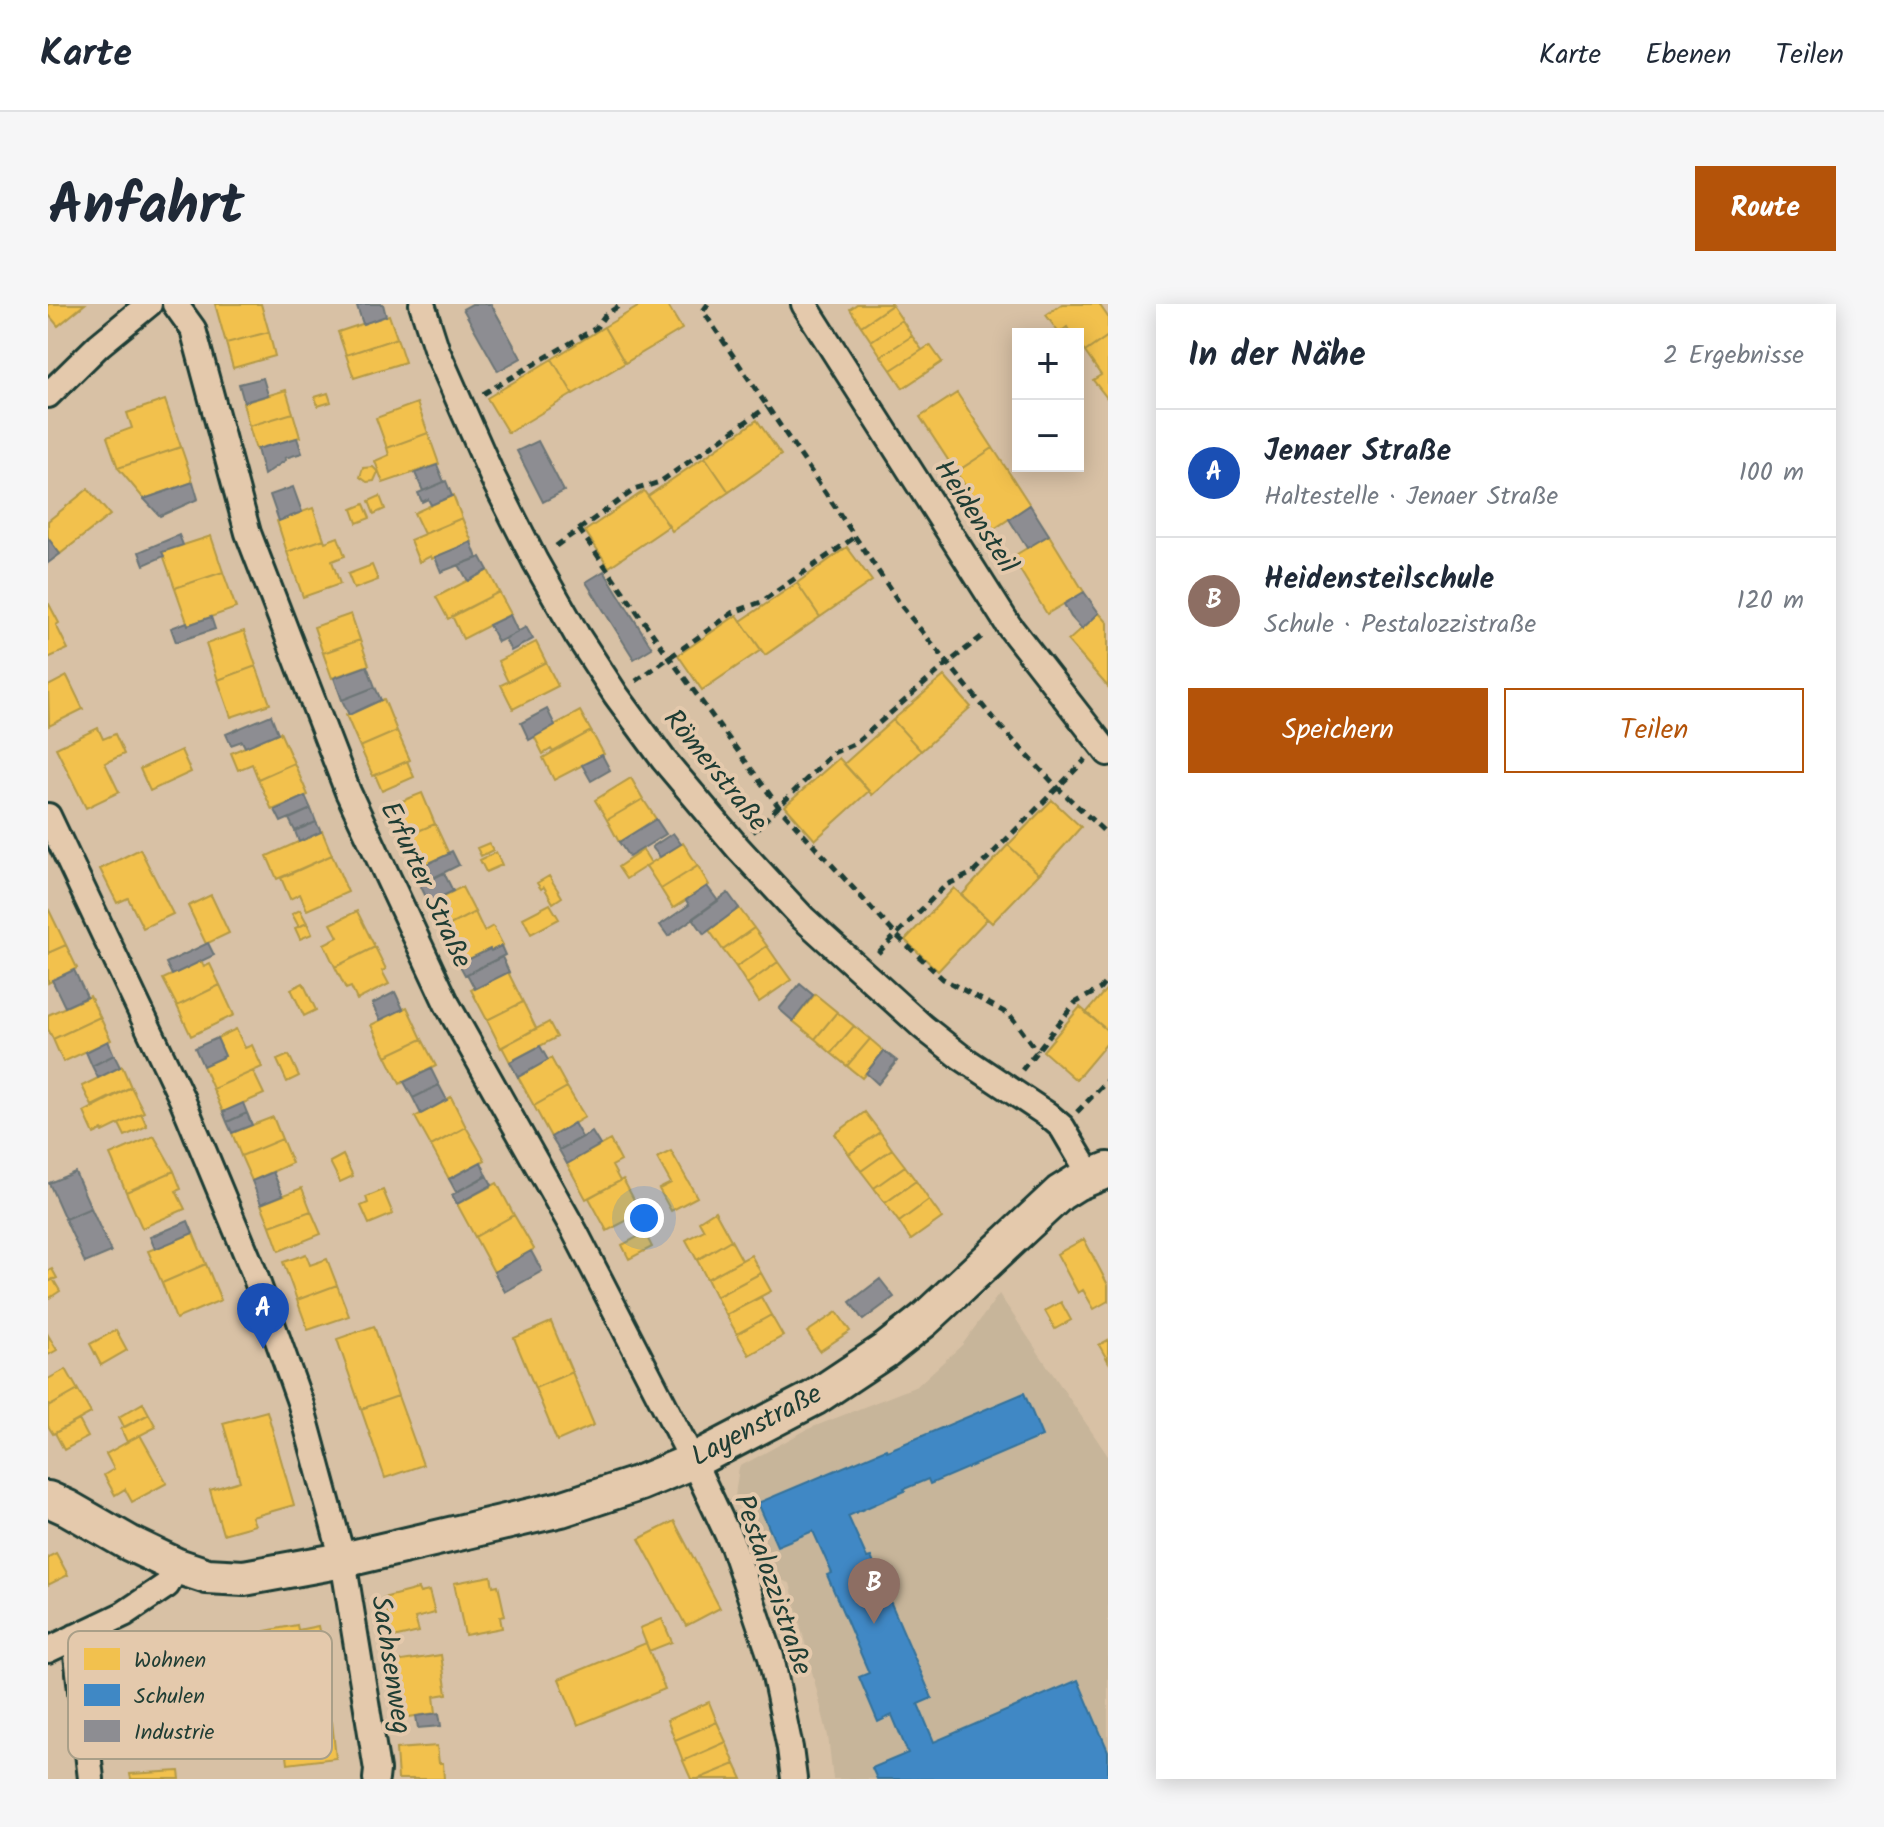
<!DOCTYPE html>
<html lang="de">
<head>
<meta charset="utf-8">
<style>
	:root { --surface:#fff; --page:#f6f6f7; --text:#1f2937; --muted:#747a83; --line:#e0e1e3; --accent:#b45309 }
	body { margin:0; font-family:Kalam,sans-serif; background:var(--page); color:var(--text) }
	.controls { position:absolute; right:24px; top:24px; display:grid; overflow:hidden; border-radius:0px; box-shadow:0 4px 20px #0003 }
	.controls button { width:72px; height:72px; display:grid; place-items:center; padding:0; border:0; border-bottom:2px solid var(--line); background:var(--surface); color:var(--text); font:40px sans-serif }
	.you { position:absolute; left:596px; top:914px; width:28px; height:28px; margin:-20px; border:6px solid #fff; border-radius:50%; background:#1a73e8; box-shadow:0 0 0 12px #1a73e833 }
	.badge { display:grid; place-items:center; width:52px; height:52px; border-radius:50%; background:var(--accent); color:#fff; font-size:26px; font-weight:700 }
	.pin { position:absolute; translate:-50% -66px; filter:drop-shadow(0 2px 4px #0008) }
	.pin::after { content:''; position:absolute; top:42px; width:28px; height:24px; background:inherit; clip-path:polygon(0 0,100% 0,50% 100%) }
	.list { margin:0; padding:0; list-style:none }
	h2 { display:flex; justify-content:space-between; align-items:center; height:104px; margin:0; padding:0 32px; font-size:34px }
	h2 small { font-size:26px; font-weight:400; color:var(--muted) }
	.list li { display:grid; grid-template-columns:52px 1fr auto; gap:24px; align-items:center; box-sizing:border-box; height:128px; padding:0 32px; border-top:2px solid var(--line) }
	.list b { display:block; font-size:30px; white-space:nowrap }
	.list p { margin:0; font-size:26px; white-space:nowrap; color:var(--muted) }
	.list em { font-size:26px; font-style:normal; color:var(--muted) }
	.actions { display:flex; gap:16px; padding:24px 32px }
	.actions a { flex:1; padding:18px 0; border:2px solid var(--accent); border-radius:0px; text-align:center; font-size:28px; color:var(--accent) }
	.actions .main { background:var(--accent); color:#fff }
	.map { position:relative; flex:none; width:1060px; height:1475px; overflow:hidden; border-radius:0px }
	header { display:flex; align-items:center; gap:48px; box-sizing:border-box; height:112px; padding:0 40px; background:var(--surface); border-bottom:2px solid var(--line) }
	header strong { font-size:38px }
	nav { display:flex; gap:44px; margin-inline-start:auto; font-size:28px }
	.intro { display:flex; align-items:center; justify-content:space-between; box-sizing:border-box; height:192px; padding:0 48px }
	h1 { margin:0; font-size:56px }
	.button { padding:20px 36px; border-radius:0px; background:var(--accent); color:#fff; font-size:28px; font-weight:700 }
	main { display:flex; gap:48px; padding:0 48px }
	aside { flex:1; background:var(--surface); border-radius:0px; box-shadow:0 4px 20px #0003 }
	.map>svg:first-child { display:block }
</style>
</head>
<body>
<header>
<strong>Karte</strong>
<nav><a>Karte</a><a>Ebenen</a><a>Teilen</a></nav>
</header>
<div class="intro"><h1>Anfahrt</h1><a class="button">Route</a></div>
<main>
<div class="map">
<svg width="1060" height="1475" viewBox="0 0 1060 1475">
	<rect width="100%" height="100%" fill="#d8c1a5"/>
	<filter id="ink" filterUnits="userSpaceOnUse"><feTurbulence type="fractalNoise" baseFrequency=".0125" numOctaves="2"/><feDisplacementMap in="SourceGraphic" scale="16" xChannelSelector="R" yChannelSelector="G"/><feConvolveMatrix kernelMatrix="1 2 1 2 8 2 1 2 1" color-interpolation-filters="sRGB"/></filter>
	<g filter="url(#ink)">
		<!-- built -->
		<path fill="#c7b59a" d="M951,990L1060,1152V1475H785L780,1432L742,1279L716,1271L687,1192L691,1163L760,1125L869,1082L914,1041Z"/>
		<!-- homes -->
		<path fill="#f2c14e" stroke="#b39946" stroke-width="2" d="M0,0H37L10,22L0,10Z
			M167,0H213L221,28L178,39Z
			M595,0H619L634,25L577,59L556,23Z
			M809,0H843L844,1L813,22L802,5Z
			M1014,0H1051L1060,13V32L1037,48L1030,39V30H1023L1019,23L1011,29L998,11Z
			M844,1L854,16L823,37L813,22Z
			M341,11L349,34L298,51L290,28Z
			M854,16L864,32L833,52L823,37Z
			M556,23L577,59L525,90L504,55Z
			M221,28L227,52L185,64L178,39Z
			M864,32L874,46L843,66L833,52Z
			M1060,32V94H1059L1045,76L1053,71L1037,48Z
			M349,34L357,58L306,74L298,51Z
			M882,41L894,58L855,84L843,66Z
			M504,55L525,90L460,129L439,94Z
			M238,86L245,109L201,122L195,99Z
			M280,89L283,98L270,102L267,93Z
			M909,89L945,144L908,168L872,113Z
			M117,96L133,143L70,164L59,133L84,124L79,109Z
			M369,99L380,129L339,144L328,114Z
			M245,109L252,133L208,146L201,122Z
			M709,116L733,151L681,188L657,153Z
			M380,129L391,160L335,179L327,157L341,151L339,144Z
			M133,143L145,178L96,195L70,164Z
			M945,144L982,201L946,225L908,168Z
			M657,153L681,188L624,227L600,192Z
			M325,163L330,168L326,177L319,178L312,173L315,164Z
			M40,185L62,211L12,250L0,234V217Z
			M596,187L621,222L561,263L537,227Z
			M405,191L414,214L376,230L366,209Z
			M332,192L337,205L326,210L321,197Z
			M316,200L322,214L309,219L304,205Z
			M265,204L276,235L239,248L229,217Z
			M414,214L424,238L384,255L383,252L371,258L362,236Z
			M1001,231L1036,288L999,310L964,253Z
			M163,232L175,268L127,284L114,248Z
			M290,233L297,252L284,257L292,280L255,293L239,248L276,235L277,238Z
			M799,243L824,277L772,313L749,279Z
			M324,261L330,276L306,285L300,270Z
			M440,266L451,288L400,315L388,293Z
			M175,268L188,304L140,321L127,284Z
			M749,279L772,313L717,351L693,317Z
			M451,288L463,310L415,335L404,312Z
			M0,300H1L11,319L8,321L20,345L0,354Z
			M1051,309L1060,319V383L1020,337Z
			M303,310L312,336L275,349L266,323Z
			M689,311L713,346L654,386L630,351Z
			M196,327L208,362L170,376L158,340Z
			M312,336L321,361L284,374L275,349Z
			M488,338L498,358L460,378L450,357Z
			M498,358L510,382L465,405L453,381Z
			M208,362L222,400L183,413L170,376Z
			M19,372L35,405L1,422L0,382Z
			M896,372L923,403L873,447L845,416Z
			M336,395L349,427L312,443L298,411Z
			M532,407L543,427L505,448L503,445L495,450L486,432Z
			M845,416L873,447L824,491L796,460Z
			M50,424L55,435L67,430L76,450L57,459L71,488L38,504L8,444Z
			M349,427L362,456L325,472L312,443Z
			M543,427L556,450L506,476L495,454Z
			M232,428L246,459L210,475L204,460L190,466L183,449Z
			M133,446L143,468L102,487L92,465Z
			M791,454L821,487L767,536L737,502Z
			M359,457L366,473L334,487L327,471Z
			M246,459L260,491L224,506L210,475Z
			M583,474L595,495L559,516L547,496Z
			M374,489L387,520L353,534L339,503Z
			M595,495L608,515L571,538L559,516Z
			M1004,496L1033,523L991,570L960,541Z
			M387,520L401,550L366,566L353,534Z
			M274,527L284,551L229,575L219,552Z
			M441,539L445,546L433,552L429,544Z
			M635,539L650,562L613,585L598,562Z
			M960,541L991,570L944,619L914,591Z
			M92,545L125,610L95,624L80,594L69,599L52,565Z
			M595,546L603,559L578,575L570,563Z
			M448,548L454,561L438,568L432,556Z
			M284,551L300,588L259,606L252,590L242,595L233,574Z
			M650,562L661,581L625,604L613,585Z
			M501,572L514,593L505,599L496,583L493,585L489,579Z
			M414,583L427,608L394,625L381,599Z
			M906,584L939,615L890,667L857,636Z
			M163,591L181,629L158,640L140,602Z
			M502,600L511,615L483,630L475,614Z
			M691,604L706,624L675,646L661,626Z
			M1,606L18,641L0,649V607Z
			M252,606L259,619L251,623L244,610Z
			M309,607L327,643L287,663L276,640L290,633L283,620Z
			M427,608L436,627L445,622L455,641L443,647L442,645L411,660L394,625Z
			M259,619L264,630L252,635L247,624Z
			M706,624L719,642L688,663L675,646Z
			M18,641L29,664L0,679V649Z
			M719,642L730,658L699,680L688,663Z
			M327,643L338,665L334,667L341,680L309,696L303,683L298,685L287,663Z
			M153,657L156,663L162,660L172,681L129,702L115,675Z
			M730,658L743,676L711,698L699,680Z
			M460,668L475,698L439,716L423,686Z
			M255,679L268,706L256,712L243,685Z
			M172,681L186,711L143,732L129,702Z
			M1060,683V727L1038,709Z
			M767,690L789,708L767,735L745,717Z
			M42,692L52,713L5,735L0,725V711Z
			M475,698L488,724L453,744L439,716Z
			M359,703L374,735L338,752L323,721Z
			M1032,703L1060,727V738L1028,776L995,747Z
			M789,708L806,722L783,749L767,735Z
			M52,713L63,736L15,758L5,735Z
			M501,718L509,733L462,758L454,743Z
			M806,722L822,735L799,762L783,749Z
			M188,725L197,744L204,741L214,763L165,785L155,762L177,752L169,734Z
			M374,735L388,762L352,780L338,752Z
			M822,735L836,747L814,774L799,762Z
			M241,751L251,772L239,778L229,756Z
			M503,754L519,783L486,802L470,773Z
			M74,762L83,783L44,802L34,782Z
			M205,767L216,790L175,808L165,785Z
			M83,783L96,808L55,828L54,826L46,830L36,808Z
			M519,783L537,813L503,833L486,802Z
			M403,793L418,823L383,842L367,813Z
			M817,808L832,828L801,850L787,830Z
			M93,809L99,822L77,832L71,820Z
			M225,813L234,835L193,852L184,829Z
			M418,823L437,856L401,875L383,842Z
			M832,828L844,845L813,867L801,850Z
			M106,832L126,867L78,888L62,851Z
			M234,835L244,859L204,877L193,852Z
			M562,836L573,857L564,862L572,877L538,895L519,860Z
			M844,845L857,862L826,884L813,867Z
			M623,847L649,893L623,907L611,885L623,879L609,854Z
			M295,851L305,872L292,878L282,858Z
			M857,862L868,877L837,899L826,884Z
			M126,867L133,885L128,887L137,905L94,924L78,888Z
			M575,875L593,909L559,927L541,894Z
			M868,877L881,896L851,918L837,899Z
			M449,879L466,911L427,933L409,900Z
			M254,884L263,907L222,922L213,900Z
			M335,886L345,910L321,920L313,902L320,899L318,893Z
			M881,896L894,914L863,936L851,918Z
			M263,907L273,930L231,947L222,922Z
			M667,907L683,936L649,956L638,936L656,926L651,917Z
			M466,911L486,945L446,968L427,933Z
			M145,929L158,960L114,979L100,947Z
			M597,929L604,943L581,955L574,941Z
			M1036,935L1060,981V997L1046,1005L1035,986L1030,989L1009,950Z
			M683,936L694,956L659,975L649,956Z
			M258,950L262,961L279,955L289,981L249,996L235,958Z
			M703,951L713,969L668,993L659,975Z
			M158,960L173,996L128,1015L114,979Z
			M4,965L9,974L0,978V967Z
			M713,969L723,987L678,1011L668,993Z
			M5,975L12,987L0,995V978Z
			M289,981L301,1012L260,1026L249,996Z
			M713,993L723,1011L689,1030L678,1011Z
			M1013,998L1023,1016L1007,1025L997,1007Z
			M789,1008L802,1027L772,1047L759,1028Z
			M723,1011L735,1032L701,1051L689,1030Z
			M503,1018L524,1068L487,1084L466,1034Z
			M326,1022L350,1092L313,1105L289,1035Z
			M68,1026L79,1046L53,1061L42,1040Z
			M0,1031L9,1046L0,1051Z
			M1060,1036V1057L1051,1041Z
			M18,1065L30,1086L0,1103V1075Z
			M524,1068L546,1121L509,1137L487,1084Z
			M30,1086L43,1109L5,1130L0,1122V1103Z
			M350,1092L375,1161L337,1174L313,1105Z
			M95,1099L101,1110L76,1123L71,1113Z
			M219,1107L246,1201L204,1213L207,1221L175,1230L162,1186L192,1177L175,1119Z
			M101,1110L108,1123L79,1138L73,1125Z
			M31,1116L40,1133L16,1146L7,1129Z
			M92,1131L119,1179L84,1198L77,1185L67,1191L56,1171L66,1165L58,1150Z
			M626,1217L672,1304L638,1322L591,1235Z
			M8,1249L20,1271L0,1281V1253Z
			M443,1272L445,1282L450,1281L457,1312L452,1313L454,1324L417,1331L406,1279Z
			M370,1285L372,1289L381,1287L387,1309L367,1314L371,1328L345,1334L335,1294Z
			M614,1315L624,1338L601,1347L592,1324Z
			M249,1321L250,1326L270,1322L277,1356L241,1363L239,1353L213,1355L209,1332L218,1331L217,1327Z
			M598,1339L617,1385L530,1421L511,1375Z
			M393,1351L399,1390L386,1392L388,1409L347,1415L343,1388L349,1387L347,1358Z
			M661,1398L669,1418L627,1436L619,1416Z
			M284,1418L288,1454L240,1460L236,1427L249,1426L248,1422Z
			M669,1418L678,1438L635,1457L627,1436Z
			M678,1438L687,1460L650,1475H643L635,1457Z
			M389,1442L391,1459H395L396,1475H350L348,1445Z
			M687,1460L694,1475H650Z
			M131,1467L132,1475H83L82,1470Z"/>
		<!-- schools -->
		<path fill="#3f88c5" stroke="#35729a" stroke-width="2" d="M976,1089L994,1132L882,1180L880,1175L856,1185L857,1187L800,1212L819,1254L823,1253L884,1394L870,1400L886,1438L1030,1376L1060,1447V1475H829L824,1464L860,1449L844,1411L830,1418L811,1373L821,1369L779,1271L784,1269L765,1227L729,1242L710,1199L838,1145L839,1147Z"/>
		<!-- industry -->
		<path fill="#8d8d92" stroke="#6c7576" stroke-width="2" d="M314,0H335L338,12L315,20L309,2Z
			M424,0H443L473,54L450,67L415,5Z
			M215,74L220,91L196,98L191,80Z
			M249,134L254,149L237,154L238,156L216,171L209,145Z
			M490,137L516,187L495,198L469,147Z
			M389,161L396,178L375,187L367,169Z
			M398,177L404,192L383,201L380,195L374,198L370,189Z
			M145,178L150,195L112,212L96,195Z
			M245,183L254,208L231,217L222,191Z
			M982,201L1001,231L979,244L961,215Z
			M131,231L135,241L114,248L116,252L96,261L91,248Z
			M0,234L12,250L0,259Z
			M423,238L429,254L393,268L387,253Z
			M433,253L440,266L420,277L411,261Z
			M556,267L604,344L586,355L538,278Z
			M1036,288L1051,309L1034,325L1023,313L1016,300Z
			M462,311L470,328L450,338L441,321Z
			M163,313L167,325L128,338L123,324L139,318L140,321Z
			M478,323L485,335L463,347L457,335Z
			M319,362L327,383L294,396L286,374Z
			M327,383L333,396L301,411L294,396Z
			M499,405L507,421L481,436L473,419Z
			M223,411L230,429L197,443L194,437L183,441L178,430Z
			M554,451L562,466L543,477L534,461Z
			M257,492L263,505L233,518L227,506Z
			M263,505L268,518L247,527L241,515Z
			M608,515L618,530L581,553L571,538Z
			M268,518L273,528L251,538L247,527Z
			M625,529L633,540L612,553L604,543Z
			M404,547L411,561L373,580L366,566L401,550L400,549Z
			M396,569L405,587L381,599L372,581Z
			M659,582L670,597L620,632L612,621L641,601L638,596Z
			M680,589L691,604L656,630L645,614Z
			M160,639L166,651L124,671L118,659Z
			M453,642L457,651L417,671L411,660L442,645L443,647Z
			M454,653L461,668L427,685L419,670Z
			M26,666L39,693L17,703L4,676Z
			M752,680L765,691L745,717L731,705Z
			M347,688L355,705L332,716L324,700Z
			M169,734L177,752L155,762L147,744Z
			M60,737L66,751L44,762L38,748Z
			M492,742L500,756L470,773L462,758Z
			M836,747L849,757L830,780L818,769Z
			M66,751L72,763L50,774L44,762Z
			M383,765L391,781L365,794L356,778Z
			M391,781L399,796L373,810L365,794Z
			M195,799L199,809L179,818L175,808Z
			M199,809L204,821L184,829L179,818Z
			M526,819L534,833L511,846L503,833Z
			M544,828L552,841L519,860L511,846Z
			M433,858L439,872L408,888L401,875Z
			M27,868L43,904L17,915L1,879Z
			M225,868L235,891L213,900L204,877Z
			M439,871L444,881L409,900L404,891Z
			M43,904L63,948L37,959L17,915Z
			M140,917L145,929L107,945L102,933Z
			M483,947L494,967L457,988L446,968Z
			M832,975L846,993L815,1016L802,998Z
			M391,1409L393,1422L370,1424L368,1412Z"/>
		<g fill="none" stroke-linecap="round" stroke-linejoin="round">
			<defs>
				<path id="street" d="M127,0L145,25L200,229L300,488L399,700L527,928L645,1157L685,1242L723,1353L742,1444L746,1475
					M374,0L389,47L445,174L487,257L529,331L568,391L615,455L690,544L755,614L875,723L913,753L1000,811L1014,823L1043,872
					M756,0L961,322L1060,449
					M0,91L51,41L101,0
					M0,512L134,795L205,966L253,1101L295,1256L329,1466L328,1475
					M27,1333L43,1475
					M0,1346L76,1310L119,1281L129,1262"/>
				<path id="secondary" d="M0,1195L20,1204L81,1239L129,1262L159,1272L196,1274L295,1256L513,1205L592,1179L645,1157L766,1094L838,1046L876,1016L1012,889L1028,879L1060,866"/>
			</defs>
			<!-- street casing -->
			<use href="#street" stroke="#1f3d34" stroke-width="30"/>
			<!-- secondary casing -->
			<use href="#secondary" stroke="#1f3d34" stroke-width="40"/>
			<!-- path -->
			<path stroke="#1f3d34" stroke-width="5" stroke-dasharray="8 6" stroke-linecap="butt" d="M660,0L655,7L855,304L948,418L1010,484L1060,531
				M435,90L548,24L557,11L574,0
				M531,225L621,353L731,503L848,631L895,675L962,711L989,747
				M508,242L586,186L612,178L719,103
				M588,377L686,308L713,298L807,233
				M705,528L785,449L808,439L900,359L937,330
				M830,649L898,581L925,569L1038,455
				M974,766L1027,699L1052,685L1060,675
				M1029,808L1060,776"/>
			<!-- street -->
			<use href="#street" stroke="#e4c9ac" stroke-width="24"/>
			<!-- secondary -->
			<use href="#secondary" stroke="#e4c9ac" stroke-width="34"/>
		</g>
	</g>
	<g text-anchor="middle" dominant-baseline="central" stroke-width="8" stroke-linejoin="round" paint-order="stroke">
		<!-- street labels -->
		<g font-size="28" fill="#1f3d34" stroke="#e4c9ac">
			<text transform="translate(927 213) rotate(57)">Heidensteil</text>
			<text transform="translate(667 467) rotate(51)">Römerstraße</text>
			<text transform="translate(377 581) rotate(65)">Erfurter Straße</text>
			<text transform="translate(709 1122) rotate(-28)">Layenstraße</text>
			<text transform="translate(724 1281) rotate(71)">Pestalozzistraße</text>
			<text transform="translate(342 1361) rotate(81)">Sachsenweg</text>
		</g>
	</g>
	<!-- legend -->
	<rect x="20" y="1327" width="264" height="128" rx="12" fill="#e4c9ac" stroke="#a99f88" stroke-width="2"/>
	<rect x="36" y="1344" width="36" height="22" fill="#f2c14e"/>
	<rect x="36" y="1380" width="36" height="22" fill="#3f88c5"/>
	<rect x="36" y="1416" width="36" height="22" fill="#8d8d92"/>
	<g font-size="22" fill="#1f3d34">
		<text x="86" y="1363">Wohnen</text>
		<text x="86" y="1399">Schulen</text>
		<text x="86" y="1435">Industrie</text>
	</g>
</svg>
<div class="controls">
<button>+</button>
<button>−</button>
</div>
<div class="you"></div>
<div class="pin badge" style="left:215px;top:1045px;background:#1a4fb4">A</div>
<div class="pin badge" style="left:826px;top:1320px;background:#8d6e63">B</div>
</div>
<aside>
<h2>In der Nähe<small>2 Ergebnisse</small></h2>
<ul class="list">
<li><span class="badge" style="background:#1a4fb4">A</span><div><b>Jenaer Straße</b><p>Haltestelle · Jenaer Straße</p></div><em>100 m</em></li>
<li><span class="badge" style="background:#8d6e63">B</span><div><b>Heidensteilschule</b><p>Schule · Pestalozzistraße</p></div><em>120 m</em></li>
</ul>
<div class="actions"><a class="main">Speichern</a><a>Teilen</a></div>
</aside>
</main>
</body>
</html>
